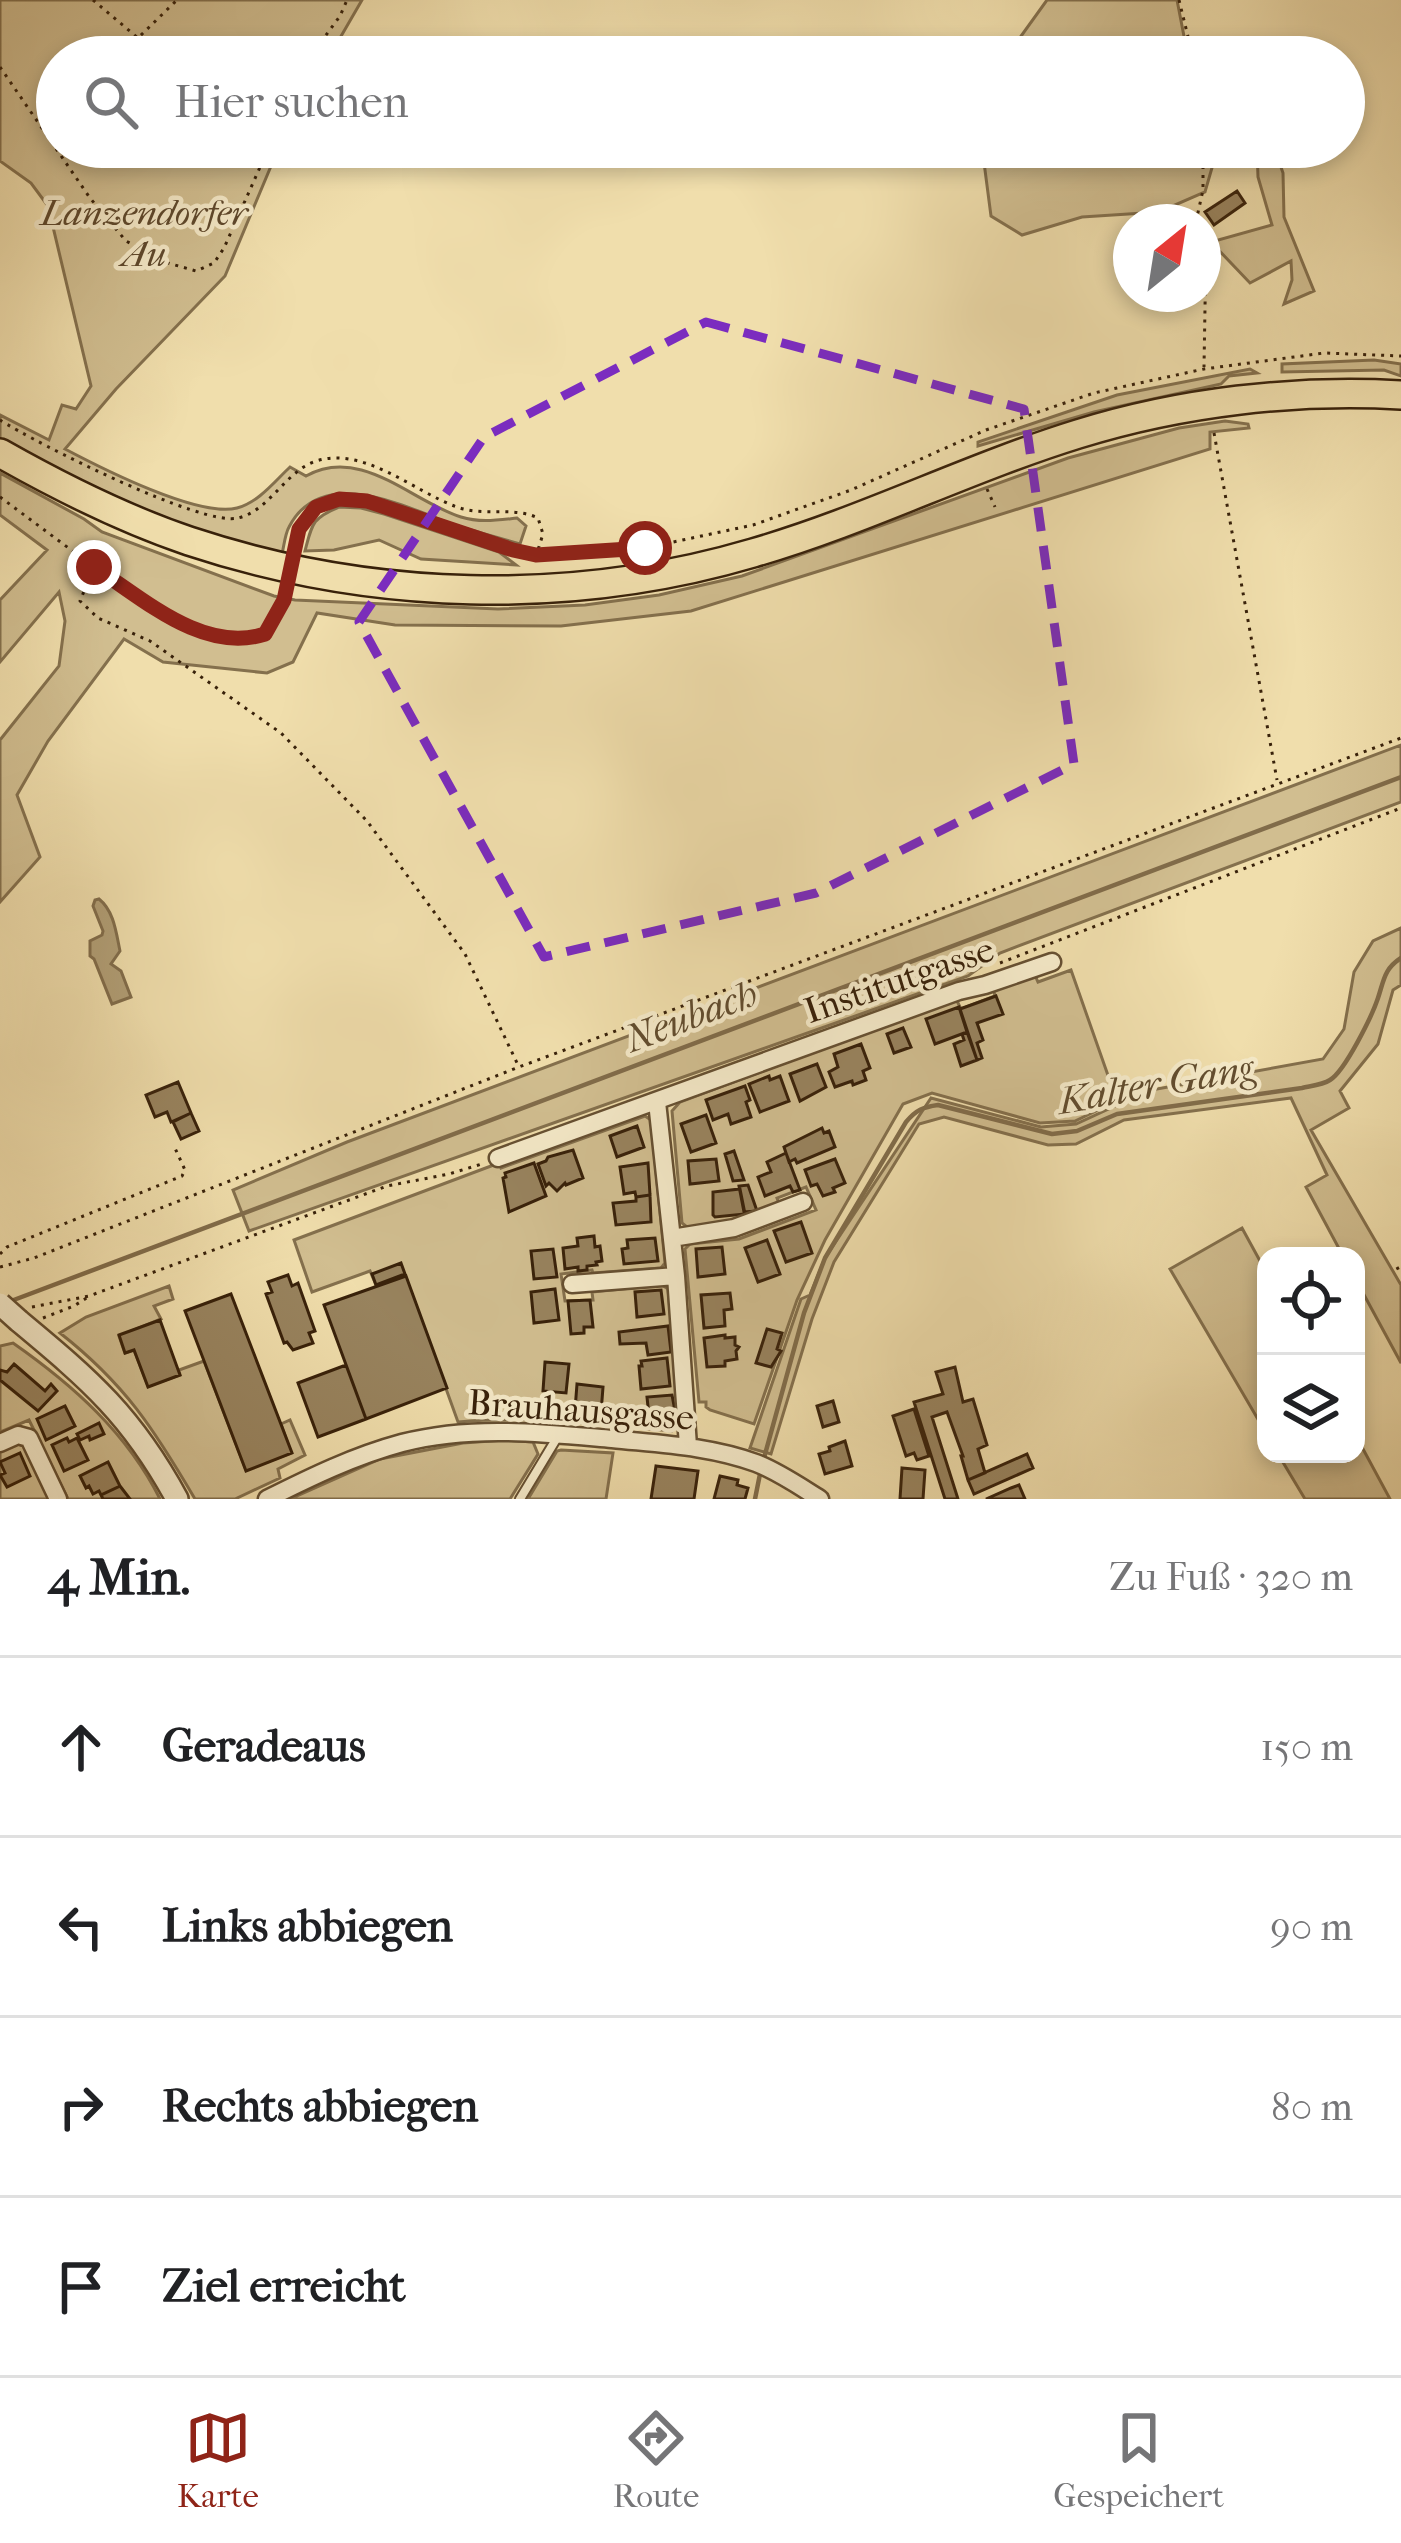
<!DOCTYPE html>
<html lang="de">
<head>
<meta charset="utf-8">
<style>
	:root { --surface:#fff; --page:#f6f6f6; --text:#202124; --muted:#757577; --line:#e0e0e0; --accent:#8f2418 }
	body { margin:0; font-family:"IM FELL French Canon",serif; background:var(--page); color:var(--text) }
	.controls { position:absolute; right:36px; bottom:36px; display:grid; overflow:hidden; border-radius:24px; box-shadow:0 6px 18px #0003 }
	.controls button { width:108px; height:108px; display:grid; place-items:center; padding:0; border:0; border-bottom:3px solid var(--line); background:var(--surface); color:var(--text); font:60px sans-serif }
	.compass { position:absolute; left:1113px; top:204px; width:108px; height:108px; border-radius:50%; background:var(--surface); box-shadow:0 6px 18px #0003; rotate:30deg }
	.stop { position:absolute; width:36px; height:36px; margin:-27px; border:9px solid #8f2418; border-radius:50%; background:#fff }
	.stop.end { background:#8f2418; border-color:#fff; box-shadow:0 3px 12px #0008 }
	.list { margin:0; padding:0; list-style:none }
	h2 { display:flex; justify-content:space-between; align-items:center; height:156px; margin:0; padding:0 48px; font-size:51px }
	h2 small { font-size:39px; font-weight:400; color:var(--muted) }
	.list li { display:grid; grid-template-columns:78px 1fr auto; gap:36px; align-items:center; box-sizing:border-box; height:180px; padding:0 48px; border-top:3px solid var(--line) }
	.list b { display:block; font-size:45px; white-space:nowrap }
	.list em { font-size:39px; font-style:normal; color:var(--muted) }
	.icon { flex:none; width:66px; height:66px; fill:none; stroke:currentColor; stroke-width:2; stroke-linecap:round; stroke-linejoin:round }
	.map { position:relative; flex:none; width:1401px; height:1499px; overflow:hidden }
	.search { position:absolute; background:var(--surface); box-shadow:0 6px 18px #0003; left:36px; right:36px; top:36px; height:132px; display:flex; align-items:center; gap:30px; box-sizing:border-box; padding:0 42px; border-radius:66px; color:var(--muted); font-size:45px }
	.sheet { height:876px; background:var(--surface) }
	nav { display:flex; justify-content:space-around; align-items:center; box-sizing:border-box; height:168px; border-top:3px solid var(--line); background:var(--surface); font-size:33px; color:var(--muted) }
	nav a { display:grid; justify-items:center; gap:6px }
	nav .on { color:var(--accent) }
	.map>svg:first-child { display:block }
</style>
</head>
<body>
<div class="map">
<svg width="1401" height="1499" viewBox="0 0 1401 1499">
	<rect width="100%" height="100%" fill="#f0deac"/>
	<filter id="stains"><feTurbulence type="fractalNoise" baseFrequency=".00167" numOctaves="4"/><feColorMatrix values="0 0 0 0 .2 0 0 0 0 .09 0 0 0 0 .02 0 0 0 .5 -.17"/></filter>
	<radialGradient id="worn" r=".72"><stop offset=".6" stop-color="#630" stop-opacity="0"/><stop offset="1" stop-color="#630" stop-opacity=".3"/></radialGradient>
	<!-- green -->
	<path fill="#d1be90" stroke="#84704d" stroke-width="3" d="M0,0H362L329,57H57V147H279L225,276L116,389L65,449C101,468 199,518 237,508C259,502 274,482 290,467L306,476C361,445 412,502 461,517C480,523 498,520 517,518L526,526L520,544C496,537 472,531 449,523C402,505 321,465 289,527C285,534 284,546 282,554C238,542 192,531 149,513C98,491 49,465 0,438V415L49,440L62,405L76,409L91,386L48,206L31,183L0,161Z
		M1047,0H1177L1188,57H1006Z
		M982,147H1218L1205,192L1159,212L1082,217L1022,235L991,216Z
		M1257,147H1274L1283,173L1284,217L1314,291L1284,304L1292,280L1291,261L1250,283L1211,242L1272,225L1258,177Z
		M1374,360L1401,364V376L1384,370L1282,372V364Z
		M1250,369L1257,373L1229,376L1221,384L1094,412L978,446V442L1117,395Z
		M1225,421L1248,424L1249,428L1210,432V449L691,611L561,626L395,625L317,613L293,662L267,673L163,662L124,639L48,741L17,795L40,857L0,902V740L59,666L65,621L59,592L0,662V600L47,550L0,515V473L84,519L102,532L274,596L295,600L498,609L585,605L659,595L742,576L1068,458L1179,428Z
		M339,507L361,508L384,514L499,552L516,565L421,559L379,540L334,550L305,551C312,524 312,518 339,507Z
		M1401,745V802L1000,953L968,976L249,1231L233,1190L347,1142Z
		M1401,928V985L1393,990L1378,1044L1340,1091L1349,1108L1311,1130L1401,1285V1363L1356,1280V1256H1343L1306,1187L1327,1175L1291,1098L1124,1120L1076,1144L1048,1145L944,1117L919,1124L834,1262L812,1319L771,1454L750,1448L801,1299L810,1295L825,1258L931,1098L1041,1127L1076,1124L1119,1104L1118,1096L1323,1059L1344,1029L1354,972L1373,941Z
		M1071,970L1117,1101L1075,1121L1040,1123L932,1093L903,1104L825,1240L797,1300L754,1424L710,1410L706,1407V1402H699L685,1249L690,1244L739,1239L816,1210L806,1187L777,1198L780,1206L732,1223L687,1227L682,1223L672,1111L680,1102L956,999L961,1009L995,996L993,988L1034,973L1038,982Z
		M645,1116L651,1120L665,1263L661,1268L593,1273L592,1270L561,1274L565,1301L593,1300L592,1292L662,1285L668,1289L680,1422L672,1431C601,1425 529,1415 458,1422L405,1275L376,1285L370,1271L312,1292L294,1240L499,1163L501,1168Z
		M1242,1228L1266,1272V1433L1170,1269Z
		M169,1286L173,1299L154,1306L161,1319L119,1336L125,1353L134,1350L148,1386L180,1375L179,1370L204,1361L246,1470L291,1453L281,1424L290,1420L305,1455L278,1469L280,1478L235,1499H195C154,1429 125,1384 60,1333L86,1317Z
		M13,1343C73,1385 127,1433 160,1499H68L29,1420L0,1432V1346Z
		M1356,1436L1390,1499H1305L1278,1454H1356Z
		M505,1440L533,1442L538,1454L510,1499H290L380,1459L463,1443Z
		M15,1443L24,1446L49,1499H0V1450Z
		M561,1450L613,1453L606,1499H528L557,1451Z"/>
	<!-- water -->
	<path fill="#b19e75" stroke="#816c4a" stroke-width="3" d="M99,899C114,911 116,932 120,951L111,964L121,971L131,997L112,1004L94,959L90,956V941L102,935L103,931L93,906L95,900Z"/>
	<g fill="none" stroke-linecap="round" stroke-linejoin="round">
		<!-- stream -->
		<path stroke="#816c4a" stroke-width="4.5" d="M11,1301L1401,777
			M764,1458L804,1313L825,1258L906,1122C916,1110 923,1107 938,1105L1052,1134L1077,1131L1117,1114L1302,1088C1310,1086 1322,1085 1330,1080C1345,1071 1372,1016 1378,998C1384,980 1384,969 1401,958
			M755,1499L761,1469"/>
	</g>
	<!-- building -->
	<path fill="#98835e" stroke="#38210a" stroke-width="3" d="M1250,147L1251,158L1226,161L1225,148Z
		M1237,191L1245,203L1214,225L1205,212Z
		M996,996L1003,1014L977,1023L983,1040L977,1043L982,1058L977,1060L960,1009Z
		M959,1007L967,1032L935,1044L926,1019Z
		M903,1028L911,1047L894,1053L887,1034Z
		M967,1032L977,1060L961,1066L954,1044L964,1040L962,1034Z
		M861,1044L870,1068L863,1071L866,1080L853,1085L852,1081L835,1087L829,1072L838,1067L834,1054Z
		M817,1064L826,1087L800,1101L790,1074Z
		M769,1076L770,1080L780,1076L789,1101L760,1112L749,1084Z
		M178,1082L191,1113L171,1122L167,1112L155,1117L146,1095Z
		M745,1086L750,1100L746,1102L751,1117L731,1124L728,1114L713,1120L706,1100Z
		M191,1113L199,1131L181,1139L173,1122Z
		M706,1115L716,1143L691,1152L681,1124Z
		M637,1126L644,1147L617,1157L610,1136Z
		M822,1128L824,1133L829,1131L835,1147L797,1163L795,1159L789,1162L784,1147Z
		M573,1150L583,1178L566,1185L565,1183L557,1191L549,1183L546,1186L538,1164L546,1161L548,1157Z
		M734,1151L744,1180L733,1181L725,1154Z
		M786,1153L800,1190L793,1192L790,1186L765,1196L758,1177L771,1172L767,1162Z
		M716,1159L719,1181L690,1184L688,1161Z
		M835,1159L845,1183L833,1188L835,1192L823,1196L817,1184L811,1186L805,1170Z
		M534,1163L546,1196L509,1212L503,1178L506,1177L505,1173Z
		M648,1163L650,1195L636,1197L635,1192L624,1194L620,1167Z
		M748,1185L757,1211L744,1212L739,1186Z
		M740,1189L745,1214L715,1217L713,1215V1192Z
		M650,1195L651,1222L616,1225L613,1203L636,1201V1197Z
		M801,1222L812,1253L786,1262L774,1231Z
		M594,1236L595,1247L600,1246L602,1261L596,1262L597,1265L587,1266V1270L578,1271V1267L565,1269L563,1248L578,1246L577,1238Z
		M655,1238L658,1261L624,1264L622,1249L628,1248L627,1240Z
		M767,1240L780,1274L758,1282L745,1248Z
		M722,1247L725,1274L698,1277L696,1249Z
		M553,1249L557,1277L534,1279L531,1251Z
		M401,1263L405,1274L376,1285L372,1274Z
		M288,1275L292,1286L298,1283L315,1331L309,1333L313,1343L293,1350L287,1342L284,1343L266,1294L272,1292L268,1282Z
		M406,1276L447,1388L366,1419L324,1305Z
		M555,1289L559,1320L534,1323L531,1292Z
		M661,1290L664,1314L637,1317L635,1292Z
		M730,1293L732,1309L724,1310L725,1326L704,1328L701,1295Z
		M231,1294L292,1453L246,1471L185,1311Z
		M590,1300L593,1327H584V1333L571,1334L568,1301Z
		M160,1320L180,1375L148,1387L134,1350L125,1353L119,1335Z
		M668,1326L671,1352L648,1355L646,1343L620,1344L619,1332Z
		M767,1329L782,1333L777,1349L781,1351L771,1367L756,1363Z
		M725,1335V1338L735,1337V1345L739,1347L736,1351L737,1359L725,1361V1366L707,1367L704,1338Z
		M667,1358L670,1386L641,1389L639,1366H642L641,1361Z
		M545,1362L569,1364L566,1393L543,1391Z
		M14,1364L45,1391L51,1384L57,1391L38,1411L0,1380V1370L7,1372Z
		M346,1365L366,1419L318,1437L298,1383Z
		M955,1367L963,1402L973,1399L987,1445L978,1449L985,1473L968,1480L961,1456H963L947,1412L932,1417L958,1499H945L914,1402L943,1394L936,1372Z
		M577,1384L603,1387L601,1413L575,1410Z
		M672,1395L675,1411H673L674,1423L650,1426L647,1397Z
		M833,1401L839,1422L823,1427L817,1406Z
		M65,1406L75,1426L46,1440L37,1419Z
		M914,1409L929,1456L917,1460L914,1453L906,1456L893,1416Z
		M99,1423L104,1434L90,1440L89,1436L80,1440L77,1434Z
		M67,1438L69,1442L77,1438L88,1460L64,1471L52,1445Z
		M845,1441L852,1466L825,1474L819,1454L830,1451L829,1447Z
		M20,1453L30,1476L7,1487L0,1475L5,1473L0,1462Z
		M1027,1454L1033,1468L974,1494L968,1480Z
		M108,1462L120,1486L101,1495L99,1491L93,1494L89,1486L86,1488L80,1476Z
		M656,1466L698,1471L694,1499H651Z
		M902,1468L925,1470L923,1499H900Z
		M720,1476L738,1480L737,1485L748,1488L745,1499H714Z
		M1019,1485L1025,1499H986L1011,1488Z
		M120,1486L130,1499H103L101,1495Z"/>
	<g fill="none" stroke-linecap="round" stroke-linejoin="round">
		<defs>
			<path id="service" d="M520,1499L558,1436"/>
			<path id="minor" d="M657,1102L676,1276L688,1446
				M498,1158L959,991L985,985L1052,962
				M672,1238L734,1228L803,1202
				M572,1284L676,1276
				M0,1443L18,1435L29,1438L58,1499
				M267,1499C311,1477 354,1456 402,1443C472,1425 541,1433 612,1439C660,1444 710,1446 756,1463C779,1472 799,1486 820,1499"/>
			<path id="tertiary" d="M19,1321C90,1380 132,1416 177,1499"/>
			<path id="primary" d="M0,453C60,487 124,519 189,541C370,601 570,607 753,553C864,521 968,468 1078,434C1181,402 1293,389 1401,395"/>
		</defs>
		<!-- service casing -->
		<use href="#service" stroke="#665032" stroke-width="12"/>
		<!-- minor casing -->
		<use href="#minor" stroke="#665032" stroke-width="21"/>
		<!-- tertiary casing -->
		<use href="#tertiary" stroke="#665032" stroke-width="26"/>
		<!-- primary casing -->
		<use href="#primary" stroke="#38210a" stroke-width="32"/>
		<!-- path -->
		<path stroke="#38210a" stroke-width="3" stroke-dasharray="3 6" stroke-linecap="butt" d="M93,0L138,38L177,0
			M1179,0L1193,57
			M121,57L138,38L159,57
			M310,57L340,16L347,0
			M0,67L90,198L126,241L168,263L196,271L214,263L224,248L269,147
			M46,129L57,119
			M1199,222L1197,217L1203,190V147
			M1203,239L1206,249L1204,367
			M0,420C36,443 202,527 238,518C268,511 283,476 311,463C360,442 414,492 457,507C485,517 513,506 538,518L543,534L537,553
			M1214,433L1277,780
			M987,489L995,507
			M0,497L94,567L196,632L233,641L265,633L284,600
			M299,529L317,507L339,499L367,501L513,551L536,555L645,548L753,525L851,490L986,430L1094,393L1204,369L1324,353L1401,356
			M94,567L80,601L98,618L150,641L281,733L367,821L465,954L519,1067
			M1000,963L1401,808
			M0,1254L7,1247L182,1176L185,1170L174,1146
			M0,1267L34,1258L519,1067L1401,738
			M1397,1267L1401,1275
			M32,1307L89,1296L387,1186L449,1174L485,1163
			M43,1318L74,1306L88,1297"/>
		<!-- service -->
		<use href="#service" stroke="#f5eac9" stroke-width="8"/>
		<!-- minor -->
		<use href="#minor" stroke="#f5eac9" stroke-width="16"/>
		<!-- tertiary -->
		<use href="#tertiary" stroke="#f5eac9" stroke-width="21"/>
		<!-- primary -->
		<use href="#primary" stroke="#f0deac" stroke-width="27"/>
		<defs>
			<path id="tertiary-bridge" d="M0,1304L19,1321"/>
		</defs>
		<!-- tertiary-bridge casing -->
		<use href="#tertiary-bridge" stroke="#665032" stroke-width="26" stroke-linecap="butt"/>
		<!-- path-bridge -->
		<path stroke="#38210a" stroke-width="3" stroke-dasharray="3 6" stroke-linecap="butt" d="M284,600L299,529"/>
		<!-- tertiary-bridge -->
		<use href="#tertiary-bridge" stroke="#f5eac9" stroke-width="21"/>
	</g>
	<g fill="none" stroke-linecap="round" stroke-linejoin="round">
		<!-- route -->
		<path stroke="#8f2418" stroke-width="15" d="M94,567C144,599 203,654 265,634L284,600L299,529L316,507L339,499L367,501L513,550L536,555L645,548"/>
	</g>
	<!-- marked area -->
	<path fill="none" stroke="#7b2cbf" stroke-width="9" stroke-dasharray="24 15" stroke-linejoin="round" d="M706,322L1024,409L1074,764L816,893L544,957L359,622L484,437Z"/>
	<g text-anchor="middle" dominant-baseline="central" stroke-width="9" stroke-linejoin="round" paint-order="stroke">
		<!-- park labels -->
		<g font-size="36" font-style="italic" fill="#5e482c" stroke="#f5eac9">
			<text x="144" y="213">Lanzendorfer<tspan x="144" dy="41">Au</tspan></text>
		</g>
		<!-- street labels -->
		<g font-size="36" fill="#38210a" stroke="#f5eac9">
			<text transform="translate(899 980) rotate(-19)">Institutgasse</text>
			<text transform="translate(581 1410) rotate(4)">Brauhausgasse</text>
		</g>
		<!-- water labels -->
		<g font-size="39" font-style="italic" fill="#624d2f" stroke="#f5eac9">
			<text transform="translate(691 1016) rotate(-21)">Neubach</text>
			<text transform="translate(1156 1084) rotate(-10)">Kalter Gang</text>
		</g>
	</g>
	<rect width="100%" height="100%" filter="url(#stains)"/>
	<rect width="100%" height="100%" fill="url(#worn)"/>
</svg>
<div class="controls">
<button><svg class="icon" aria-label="locate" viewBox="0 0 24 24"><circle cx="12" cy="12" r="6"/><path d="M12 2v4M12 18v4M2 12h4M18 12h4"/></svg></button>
<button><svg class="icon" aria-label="layers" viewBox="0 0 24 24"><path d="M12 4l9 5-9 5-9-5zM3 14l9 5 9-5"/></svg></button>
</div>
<svg class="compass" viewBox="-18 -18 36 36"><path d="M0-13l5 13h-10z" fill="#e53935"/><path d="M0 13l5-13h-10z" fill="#757577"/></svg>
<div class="stop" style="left:645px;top:548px"></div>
<div class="stop end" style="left:94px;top:567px"></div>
<div class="search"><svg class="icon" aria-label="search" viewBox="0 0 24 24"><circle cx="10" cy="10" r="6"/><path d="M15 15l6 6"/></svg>Hier suchen</div>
</div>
<section class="sheet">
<h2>4 Min.<small>Zu Fuß · 320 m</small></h2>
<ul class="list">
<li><svg class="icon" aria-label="ahead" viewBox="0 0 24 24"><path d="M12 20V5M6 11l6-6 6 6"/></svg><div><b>Geradeaus</b></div><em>150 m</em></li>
<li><svg class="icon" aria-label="left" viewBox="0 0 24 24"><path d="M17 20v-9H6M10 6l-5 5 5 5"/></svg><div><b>Links abbiegen</b></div><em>90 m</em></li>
<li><svg class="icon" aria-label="right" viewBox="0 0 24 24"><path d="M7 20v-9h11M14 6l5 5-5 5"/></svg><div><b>Rechts abbiegen</b></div><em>80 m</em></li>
<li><svg class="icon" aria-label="arrive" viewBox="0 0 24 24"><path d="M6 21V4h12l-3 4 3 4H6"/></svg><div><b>Ziel erreicht</b></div></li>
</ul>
</section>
<nav>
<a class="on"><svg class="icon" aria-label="map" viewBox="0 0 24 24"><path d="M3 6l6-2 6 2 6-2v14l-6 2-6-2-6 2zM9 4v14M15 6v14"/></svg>Karte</a>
<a><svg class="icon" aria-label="directions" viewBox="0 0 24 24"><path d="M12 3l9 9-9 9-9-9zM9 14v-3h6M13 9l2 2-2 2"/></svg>Route</a>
<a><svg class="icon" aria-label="saved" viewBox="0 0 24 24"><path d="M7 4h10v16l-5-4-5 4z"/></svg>Gespeichert</a>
</nav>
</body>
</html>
